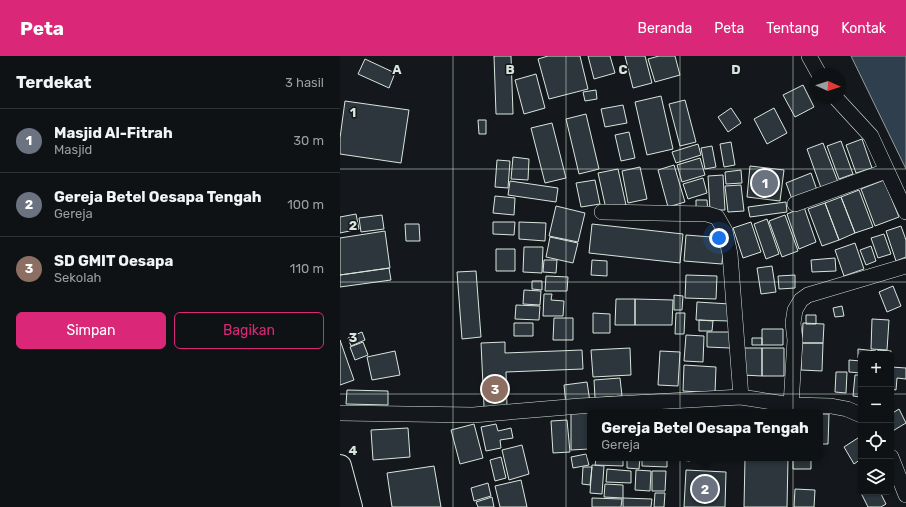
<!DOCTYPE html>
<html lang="id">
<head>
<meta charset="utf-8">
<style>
	:root { --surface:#0f1215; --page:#1d2022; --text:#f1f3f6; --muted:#9b9ea0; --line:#2f3234; --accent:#db2777 }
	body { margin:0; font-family:Rubik,sans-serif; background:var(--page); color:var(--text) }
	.controls { position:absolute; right:12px; bottom:12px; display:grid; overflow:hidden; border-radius:6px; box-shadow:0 1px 3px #0004 }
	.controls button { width:36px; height:36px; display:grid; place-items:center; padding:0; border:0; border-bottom:1px solid var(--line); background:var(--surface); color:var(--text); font:20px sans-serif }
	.compass { position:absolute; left:470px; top:12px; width:36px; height:36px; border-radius:50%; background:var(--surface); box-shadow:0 1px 3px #0004; rotate:93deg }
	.you { position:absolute; left:379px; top:182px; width:14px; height:14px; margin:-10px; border:3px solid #fff; border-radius:50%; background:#1a73e8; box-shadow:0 0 0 6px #1a73e833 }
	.badge { display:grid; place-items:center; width:26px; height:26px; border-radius:50%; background:var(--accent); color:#fff; font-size:13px; font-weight:700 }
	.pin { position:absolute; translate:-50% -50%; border:2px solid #fff; box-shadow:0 1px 4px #0006 }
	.popup { position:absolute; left:247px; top:353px; width:236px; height:52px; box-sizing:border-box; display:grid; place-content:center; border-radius:6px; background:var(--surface); filter:drop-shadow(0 1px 3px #0005); font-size:13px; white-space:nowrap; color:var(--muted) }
	.popup b { font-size:15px; color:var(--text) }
	.popup::after { content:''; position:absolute; left:50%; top:100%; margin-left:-8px; border:8px solid transparent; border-top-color:var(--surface) }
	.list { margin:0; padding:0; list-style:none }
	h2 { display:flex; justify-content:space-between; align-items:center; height:52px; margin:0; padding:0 16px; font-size:17px }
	h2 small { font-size:13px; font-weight:400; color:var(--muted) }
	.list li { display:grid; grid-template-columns:26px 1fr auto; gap:12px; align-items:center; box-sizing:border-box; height:64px; padding:0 16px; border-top:1px solid var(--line) }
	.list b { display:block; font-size:15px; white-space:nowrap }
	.list p { margin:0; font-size:13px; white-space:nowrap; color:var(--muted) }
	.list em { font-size:13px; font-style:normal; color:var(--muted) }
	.actions { display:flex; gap:8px; padding:12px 16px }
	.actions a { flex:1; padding:9px 0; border:1px solid var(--accent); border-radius:6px; text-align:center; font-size:14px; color:var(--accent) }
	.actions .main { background:var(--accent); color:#fff }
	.icon { flex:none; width:22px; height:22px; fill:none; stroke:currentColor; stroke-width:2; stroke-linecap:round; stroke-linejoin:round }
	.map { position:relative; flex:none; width:566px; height:451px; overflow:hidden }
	header { display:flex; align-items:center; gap:24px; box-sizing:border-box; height:56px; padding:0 20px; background:var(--accent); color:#fff }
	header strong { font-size:19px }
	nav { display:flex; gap:22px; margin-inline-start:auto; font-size:14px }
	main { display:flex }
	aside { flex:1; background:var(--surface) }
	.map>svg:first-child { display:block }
</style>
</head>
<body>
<header>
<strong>Peta</strong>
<nav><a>Beranda</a><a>Peta</a><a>Tentang</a><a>Kontak</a></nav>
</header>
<main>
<aside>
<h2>Terdekat<small>3 hasil</small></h2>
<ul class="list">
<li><span class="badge" style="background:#6b7280">1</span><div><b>Masjid Al-Fitrah</b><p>Masjid</p></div><em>30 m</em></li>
<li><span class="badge" style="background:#6b7280">2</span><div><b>Gereja Betel Oesapa Tengah</b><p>Gereja</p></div><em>100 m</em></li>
<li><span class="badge" style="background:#8d6e63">3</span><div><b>SD GMIT Oesapa</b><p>Sekolah</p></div><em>110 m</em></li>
</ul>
<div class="actions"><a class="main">Simpan</a><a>Bagikan</a></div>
</aside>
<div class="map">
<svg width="566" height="451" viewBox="0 0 566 451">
	<rect width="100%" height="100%" fill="#14181c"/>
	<!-- water -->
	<path fill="#2f3f4d" stroke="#939e99" d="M511,0H566V113Z"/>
	<!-- building -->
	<path fill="#2c363c" stroke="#d8e6dc" d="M154,0H171L173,58H156Z
		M208,0H240L248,33L209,43L198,3Z
		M248,0H270L275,17L254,23Z
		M285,0H305L312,27L293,32Z
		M319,0H335L340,19L315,26L308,3Z
		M25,3L55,17L49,32L18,18Z
		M196,18L205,52L184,58L175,24Z
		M463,29L474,51L455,61L443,39Z
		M256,34L257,43L245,45L243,36Z
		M321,40L333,93L307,99L295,46Z
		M345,44L356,86L340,90L329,48Z
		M5,45L69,54L61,107L0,98V82Z
		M283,49L287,67L265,71L261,53Z
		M391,52L401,67L388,76L378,61Z
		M434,52L447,77L427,88L414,63Z
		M246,58L259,113L239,118L226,63Z
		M138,64H146V78H139Z
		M212,67L226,122L205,127L191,72Z
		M289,76L295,102L281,105L275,79Z
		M522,83L532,112L516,117L506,89Z
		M501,85L513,118L499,123L487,90Z
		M391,86L395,109L384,111L380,88Z
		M483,87L498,126L481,132L467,93Z
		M358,88L361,99L336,107L332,96Z
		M372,90L376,111L365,113L361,92Z
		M173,101L189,103L188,124L171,123Z
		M360,102L365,119L342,126L337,109Z
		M157,104L170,105L168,132L155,131Z
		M334,109L345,146L328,151L318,114Z
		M410,110L444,114L440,145L407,141Z
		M300,111L307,143L288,147L282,115Z
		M278,113L286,149L266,153L258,117Z
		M401,114L402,127L386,128L385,116Z
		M471,117L478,137L453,146L446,127Z
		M383,119L385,154H370L368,120Z
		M363,122L367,137L348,143L343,128Z
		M255,124L260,148L241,151L236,127Z
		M544,124L559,161L535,170L521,133Z
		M170,125L218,132L216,146L168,139Z
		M401,129L404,155L388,156L385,130Z
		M519,134L533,171L515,177L501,141Z
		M155,140L175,142L174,159L153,157Z
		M501,141L515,177L499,184L485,147Z
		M356,144H367L368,156H356Z
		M446,146L447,156L410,161L408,151Z
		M485,147L499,184L482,190L468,153Z
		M216,150L245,157L238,186L209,180Z
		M464,151L476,186L459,193L447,158Z
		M16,158L19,173L0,177V161Z
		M42,159L44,173L21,176L19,162Z
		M445,159L458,195L442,201L429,165Z
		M427,163L439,198L426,203L414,168Z
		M153,166H175L174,179L153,178Z
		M179,166L206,167L205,185L179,183Z
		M411,166L421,196L403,202L393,172Z
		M65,168H79L80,185H66Z
		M252,168L343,178L340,207L249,197Z
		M561,170L566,184V201L556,205L546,175Z
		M45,175L50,212L0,219V182Z
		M544,178L551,198L538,202L531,182Z
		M346,179L384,182L382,208L344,205Z
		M210,181L238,187L233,207L206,201Z
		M515,187L524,213L504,220L495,194Z
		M531,190L536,205L526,209L520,194Z
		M184,191H203L202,217L183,216Z
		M156,193H175V215H156Z
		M495,202L496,215L472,216L471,204Z
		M204,204H217L216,217L203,216Z
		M252,204L267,205V220L251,219Z
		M432,210L436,236L421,238L417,212Z
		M49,212L51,224L0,231V219Z
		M136,215L141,281L122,283L117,216Z
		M346,219L377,220L376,243L345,242Z
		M455,219V232L439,233L438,220Z
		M206,220L228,221L227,235H205Z
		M192,225H202V234L192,233Z
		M553,230L561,250L547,256L539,236Z
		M184,234L201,235L200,249L183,248Z
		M204,238H212L211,244L224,245L223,260H203Z
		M334,239L343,240L342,254H334Z
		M276,243H295V269H275Z
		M295,243L333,244L332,269H295Z
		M357,246L390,248L389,265L356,264Z
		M176,249L200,250L199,264L175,263Z
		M502,250L504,260L495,261L493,252Z
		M253,257L270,258V277H253Z
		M336,257H345L344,278H335Z
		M466,259H476V268H466Z
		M214,262H233V284H213Z
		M532,263L549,264L547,294L531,293Z
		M359,264L373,265L372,275H359Z
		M174,267H193V280H174Z
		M463,267L484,268L483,287H462Z
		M422,273H443V289H422Z
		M22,276L25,284L11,290L8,282Z
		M367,276H390V292L367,291Z
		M346,279L364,280L363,306L344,305Z
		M412,282H422V289H412Z
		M0,284L14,324L0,329Z
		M23,286L28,299L15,304L10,291Z
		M165,286V297L242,294L243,313L166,316L167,351H144L141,287Z
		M462,287H483L482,315L461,314Z
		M290,292L291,319L253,321L251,294Z
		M402,292H422V320L402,319Z
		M422,292H444V320H422Z
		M518,293L536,295L535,298H521V302H518Z
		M538,294L551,295V298H538Z
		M55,295L60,319L32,324L27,301Z
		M320,295L340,296L338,330L318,329Z
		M509,304L521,305V317L509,316Z
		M344,309L376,311L375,337L343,335Z
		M551,311L566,312V323L557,322L556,334L551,333Z
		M496,316H507L506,337L495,336Z
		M515,319H521V341L513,340Z
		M280,322L282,340L255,342L254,324Z
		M247,326L250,346L226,349L224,329Z
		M7,334L48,335V349L6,348Z
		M289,351L322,353L321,356H288Z
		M559,353L566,367L551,376V358Z
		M248,356L249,393L231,394V357Z
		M480,358H489L488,388H480Z
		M227,364L230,396L213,397L211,365Z
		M134,368L143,402L120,408L111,374Z
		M156,368L158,375L171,372L173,382L160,384L161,392L146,395L141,371Z
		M68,372L70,401L33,404L31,374Z
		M521,380V403L514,408L504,391Z
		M182,389L189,418L169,424L162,394Z
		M246,398L249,409L233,412L231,401Z
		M161,401L166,422L155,425L150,404Z
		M256,402H283V410L255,409Z
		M287,402H300L299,413L287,412Z
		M302,402H327V411L302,410Z
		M330,402H351L350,405L330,403Z
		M405,402H448L447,451H404Z
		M453,402H471V413H453Z
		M252,409L264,410L262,438L250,437Z
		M94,410L101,451H52L47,417Z
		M243,411H252L250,429L242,428Z
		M267,413L291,415V427L266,426Z
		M296,414L311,415L310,435L295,434Z
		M346,414L386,416L385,451H344Z
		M312,415H326L325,435H312Z
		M181,424L187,451H160L155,430Z
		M148,427L151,440L134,445L131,432Z
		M265,428L283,429V442L264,441Z
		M521,432V436H540L546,448L541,451H528L519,433Z
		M455,433L475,434L474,451H454Z
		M315,437H325L324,451H314Z
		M152,441L154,451H138L136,446Z
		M252,442L282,443L281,451H252Z
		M283,442L312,443L311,451H283Z"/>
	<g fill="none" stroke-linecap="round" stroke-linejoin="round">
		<defs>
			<path id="minor" d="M469,0L479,18
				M496,42L531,80L566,156
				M455,148L546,115
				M262,156L367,158L377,161L385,175L390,198L401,341
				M451,349L455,284L453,267L455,254L461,244L468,239L566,210
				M0,357L133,359L240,350L401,341L451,349L491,350L507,353L521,359
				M551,401L566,439"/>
			<path id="trunk" d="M0,410L11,451"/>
		</defs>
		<!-- minor casing -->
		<use href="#minor" stroke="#d8e6dc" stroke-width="16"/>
		<!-- trunk casing -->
		<use href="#trunk" stroke="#d8e6dc" stroke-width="24"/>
		<!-- minor -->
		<use href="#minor" stroke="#14181c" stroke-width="15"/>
		<!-- trunk -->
		<use href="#trunk" stroke="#14181c" stroke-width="22"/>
	</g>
	<!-- grid -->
	<path fill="none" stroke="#d8e6dc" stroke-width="1" stroke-opacity="0.55" d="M113,0V451M226,0V451M340,0V451M453,0V451M0,113H566M0,226H566M0,338H521M551,338H566"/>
	<g font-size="13" text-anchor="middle" font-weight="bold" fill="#d8e6dc" stroke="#14181c" stroke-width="3" stroke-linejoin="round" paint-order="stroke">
		<text x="57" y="18">A</text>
		<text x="170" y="18">B</text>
		<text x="283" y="18">C</text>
		<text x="396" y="18">D</text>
		<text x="13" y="61">1</text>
		<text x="13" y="174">2</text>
		<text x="13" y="286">3</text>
		<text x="13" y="399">4</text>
	</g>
</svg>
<div class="controls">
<button>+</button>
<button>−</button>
<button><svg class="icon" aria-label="locate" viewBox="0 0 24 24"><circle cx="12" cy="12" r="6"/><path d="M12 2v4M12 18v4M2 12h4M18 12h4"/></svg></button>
<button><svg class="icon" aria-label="layers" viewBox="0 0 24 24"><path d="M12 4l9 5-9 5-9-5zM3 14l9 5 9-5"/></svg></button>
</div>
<svg class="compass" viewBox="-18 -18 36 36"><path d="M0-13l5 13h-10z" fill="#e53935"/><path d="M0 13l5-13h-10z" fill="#9b9ea0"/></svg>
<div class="you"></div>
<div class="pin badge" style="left:425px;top:127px;background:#6b7280">1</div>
<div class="pin badge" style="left:365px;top:433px;background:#6b7280">2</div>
<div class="popup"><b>Gereja Betel Oesapa Tengah</b>Gereja</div>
<div class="pin badge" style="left:155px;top:333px;background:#8d6e63">3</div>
</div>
</main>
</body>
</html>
